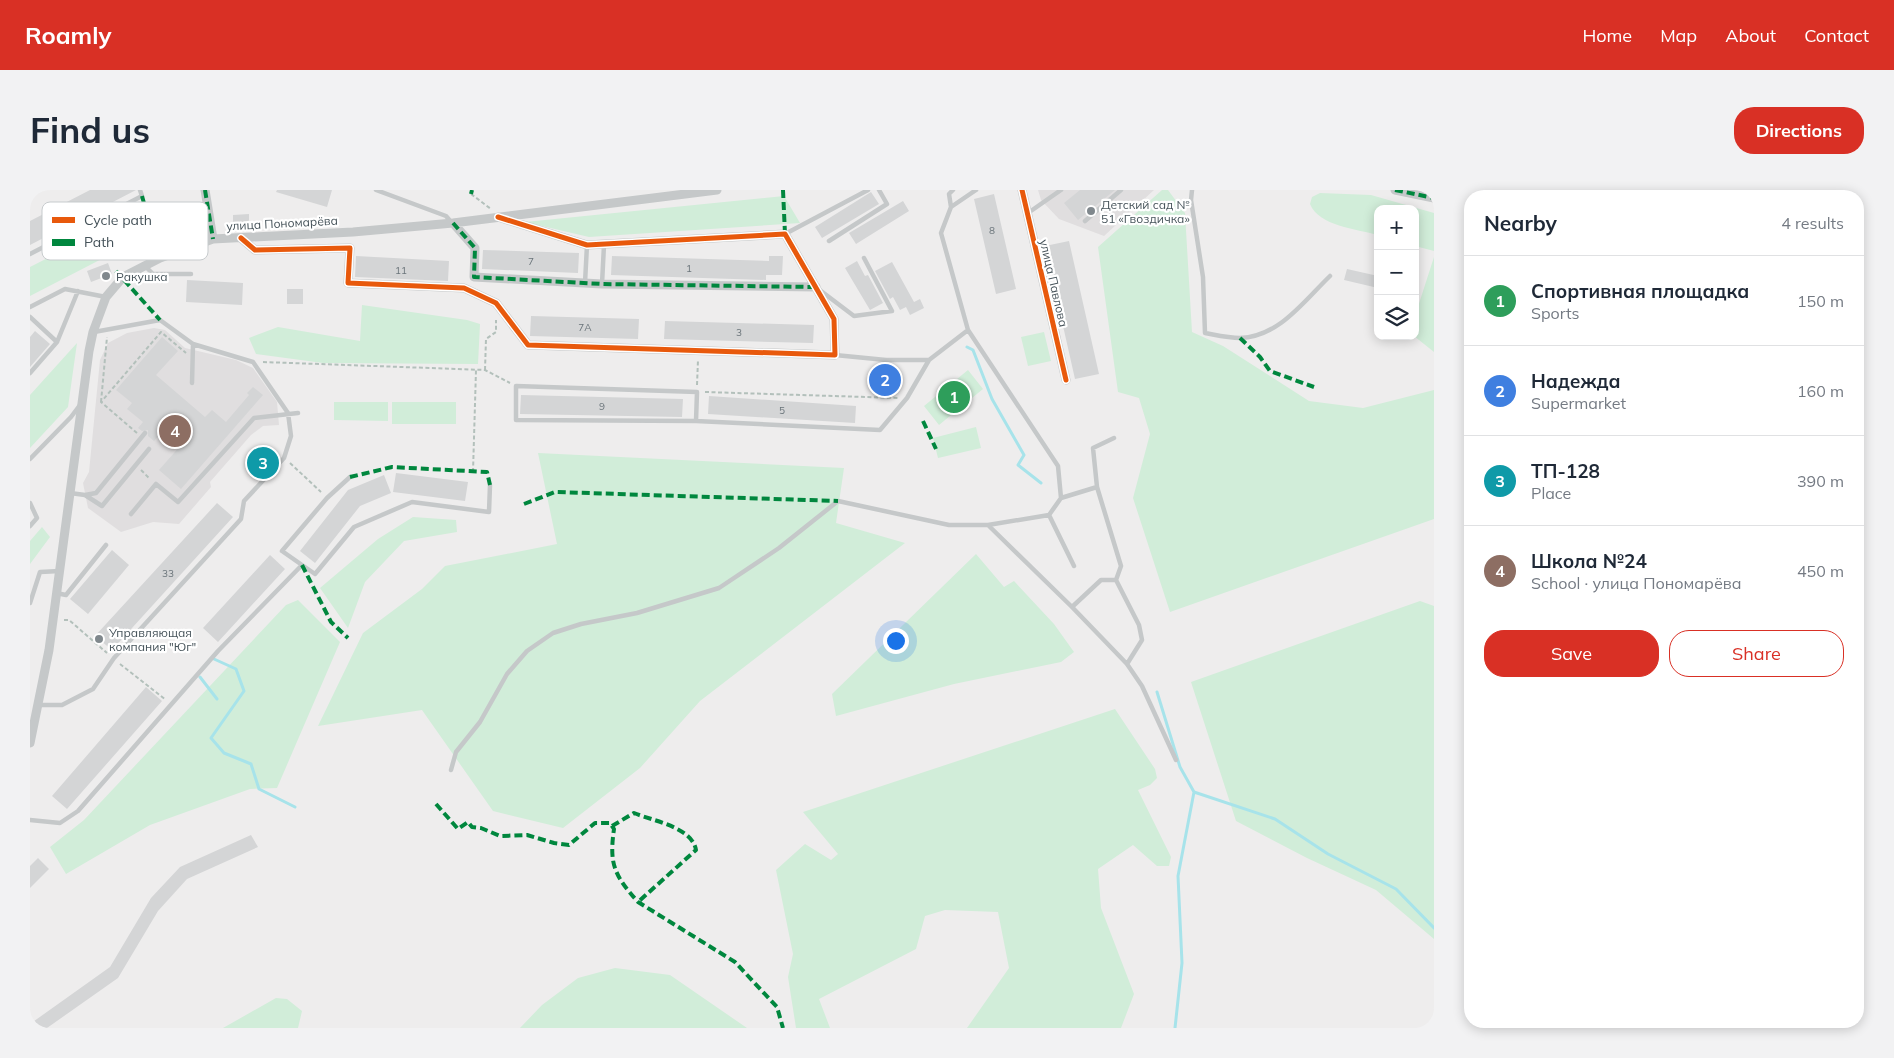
<!DOCTYPE html>
<html lang="en">
<head>
<meta charset="utf-8">
<style>
	:root { --surface:#fff; --page:#f2f2f3; --text:#1f2937; --muted:#747a83; --line:#e0e1e3; --accent:#d93025 }
	body { margin:0; font-family:Mulish,sans-serif; background:var(--page); color:var(--text) }
	.controls { position:absolute; right:15px; top:15px; display:grid; overflow:hidden; border-radius:10px; box-shadow:0 2px 12px #0003 }
	.controls button { width:45px; height:45px; display:grid; place-items:center; padding:0; border:0; border-bottom:1px solid var(--line); background:var(--surface); color:var(--text); font:25px sans-serif }
	.you { position:absolute; left:865px; top:450px; width:18px; height:18px; margin:-12px; border:4px solid #fff; border-radius:50%; background:#1a73e8; box-shadow:0 0 0 8px #1a73e833 }
	.badge { display:grid; place-items:center; width:32px; height:32px; border-radius:50%; background:var(--accent); color:#fff; font-size:16px; font-weight:700 }
	.pin { position:absolute; translate:-50% -50%; border:2px solid #fff; box-shadow:0 1px 5px #0006 }
	.list { margin:0; padding:0; list-style:none }
	h2 { display:flex; justify-content:space-between; align-items:center; height:65px; margin:0; padding:0 20px; font-size:21px }
	h2 small { font-size:16px; font-weight:400; color:var(--muted) }
	.list li { display:grid; grid-template-columns:32px 1fr auto; gap:15px; align-items:center; box-sizing:border-box; height:90px; padding:0 20px; border-top:1px solid var(--line) }
	.list b { display:block; font-size:19px; white-space:nowrap }
	.list p { margin:0; font-size:16px; white-space:nowrap; color:var(--muted) }
	.list em { font-size:16px; font-style:normal; color:var(--muted) }
	.actions { display:flex; gap:10px; padding:15px 20px }
	.actions a { flex:1; padding:11px 0; border:1px solid var(--accent); border-radius:20px; text-align:center; font-size:18px; color:var(--accent) }
	.actions .main { background:var(--accent); color:#fff }
	.icon { flex:none; width:28px; height:28px; fill:none; stroke:currentColor; stroke-width:2; stroke-linecap:round; stroke-linejoin:round }
	.map { position:relative; flex:none; width:1404px; height:838px; overflow:hidden; border-radius:20px }
	header { display:flex; align-items:center; gap:30px; box-sizing:border-box; height:70px; padding:0 25px; background:var(--accent); color:#fff }
	header strong { font-size:24px }
	nav { display:flex; gap:28px; margin-inline-start:auto; font-size:18px }
	.intro { display:flex; align-items:center; justify-content:space-between; box-sizing:border-box; height:120px; padding:0 30px }
	h1 { margin:0; font-size:35px }
	.button { padding:12px 22px; border-radius:20px; background:var(--accent); color:#fff; font-size:18px; font-weight:700 }
	main { display:flex; gap:30px; padding:0 30px }
	aside { flex:1; background:var(--surface); border-radius:20px; box-shadow:0 2px 12px #0003 }
	.map>svg:first-child { display:block }
</style>
</head>
<body>
<header>
<strong>Roamly</strong>
<nav><a>Home</a><a>Map</a><a>About</a><a>Contact</a></nav>
</header>
<div class="intro"><h1>Find us</h1><a class="button">Directions</a></div>
<main>
<div class="map">
<svg width="1404" height="838" viewBox="0 0 1404 838">
	<rect width="100%" height="100%" fill="#eeeded"/>
	<!-- education -->
	<path fill="#e0dedf" d="M1008,0H1124L1074,46L1029,29L1011,10Z
		M124,138L135,140L155,158L206,170L223,178L247,212L249,235L233,236L221,245L180,292L181,297L149,334L123,332L91,342L58,318L53,293L59,282L70,170L78,153L97,143Z"/>
	<!-- green -->
	<path fill="#d1edd9" d="M1132,0H1138L1155,23L1162,142L1193,156L1279,211L1333,218L1404,200V329L1140,422L1103,308L1120,244L1109,208L1088,202L1068,57Z
		M1290,3L1341,5L1404,23V61L1385,56V19H1348V45C1326,39 1289,36 1280,14L1282,7Z
		M754,6L770,33L559,47L495,32Z
		M114,19L120,44L0,106V77Z
		M1404,67V162L1384,146L1385,126Z
		M332,115L437,130L450,134L448,174L293,173L226,164L219,148L248,137L330,151Z
		M1014,142L1021,171L998,176L991,147Z
		M47,153L38,217L0,258V205Z
		M938,180L953,199L909,235L894,216Z
		M304,212H358V231L304,230Z
		M362,212H426V234H362Z
		M946,237L951,258L908,268L903,248Z
		M508,263L814,278L806,333L875,353L670,511L610,578L533,638L463,621L392,520L288,536L333,443L392,399L415,376L527,354Z
		M383,327L426,330L427,342L374,351L335,392L318,438L290,398L348,349Z
		M12,337L20,347L0,374V351Z
		M946,364L974,397L984,391L1024,434L1044,462L1031,472L924,494L806,526L802,504Z
		M268,410L310,452L247,598L220,599L120,635L36,684L20,657L54,630L256,415Z
		M1390,411L1404,416V749L1346,700L1277,668L1206,631L1161,492Z
		M1085,519L1125,579L1127,588L1120,595L1108,600L1141,667L1139,676H1127L1103,655L1068,679L1071,718L1104,804L1091,838H937L979,778L968,722L915,720L895,726L886,759L789,809L800,838H766L758,787L763,764L746,680L775,654L801,670L808,664L773,622Z
		M585,778L640,785L717,838H490L512,815L548,788Z
		M246,808L257,809L272,821L268,838H193Z"/>
	<g fill="none" stroke-linecap="round" stroke-linejoin="round">
		<!-- stream -->
		<path stroke="#a7e3ea" stroke-width="3" d="M937,157L943,160L962,209L994,265L988,275L1011,293
			M184,469L206,479L214,501L181,548L194,563L221,574L229,599L265,617
			M170,487L187,509
			M1127,502L1150,577L1164,602L1245,629L1298,664L1366,699L1404,738
			M1145,838L1152,773L1148,686L1164,602"/>
	</g>
	<!-- building -->
	<path fill="#d4d5d6" d="M60,0H106L0,55V31Z
		M247,0H302L297,17L246,2Z
		M1050,0H1085L1048,30L1034,13Z
		M841,2L849,14L792,48L785,37Z
		M964,4L986,99L966,104L944,9Z
		M873,11L879,21L826,54L819,43Z
		M219,24V37H203V25Z
		M1039,51L1069,184L1045,189L1015,56Z
		M453,60L549,63L548,83L452,79Z
		M326,66L419,71L418,91L325,87Z
		M582,66L739,71V66H753L752,85H736V90L581,85Z
		M827,71L835,86L838,85L853,113L840,120L815,78Z
		M862,72L884,112L890,109L894,118L880,125L876,117L870,120L863,107L860,109L845,81Z
		M78,73L82,84L61,92L57,81Z
		M1317,79L1348,86V98L1314,90Z
		M157,90L213,93L212,115L156,112Z
		M257,99H273V114H257Z
		M501,126L609,129L608,149L500,146Z
		M635,131L784,135L783,153L634,149Z
		M5,141L20,154L0,177V147Z
		M132,147L148,161L126,185L175,227L182,220L196,232L219,205L217,203L223,197L233,205L151,299L129,280L151,255L134,240L124,251L118,246V240L112,241L108,238L113,232L97,219L102,213L86,200Z
		M844,185H865V196H844Z
		M491,205L653,209L652,227L490,224Z
		M679,206L826,216L825,233L678,224Z
		M230,264L242,275L236,281L224,270Z
		M366,283L438,292L435,311L363,302Z
		M354,285L361,303L330,316L285,373L270,361L318,300Z
		M187,313L203,327L82,460L65,446Z
		M82,360L99,375L58,424L40,409Z
		M240,365L255,379L188,452L173,438Z
		M116,497L132,511L37,619L22,606Z
		M221,645L228,657L157,689L128,721L88,788L17,838H0V834L80,777L121,708L150,677Z
		M8,668L19,679L0,698V676Z"/>
	<g fill="none" stroke-linecap="round" stroke-linejoin="round">
		<!-- path -->
		<path stroke="#b3c0bb" stroke-width="2" stroke-dasharray="4 2.5" stroke-linecap="butt" d="M441,4L461,19
			M233,172L455,180L480,193
			M455,180L456,149L466,142V130
			M854,185L855,178
			M667,195L668,170
			M675,202L868,208
			M71,212L77,147
			M107,243L71,212L131,142L156,163
			M260,273L291,302
			M111,280L120,289
			M443,282L446,180
			M34,430H39L77,463
			M90,474L136,510"/>
		<!-- service -->
		<path stroke="#c5c8c9" stroke-width="4.5" d="M346,0L416,26L422,33
			M1162,0L1161,10L1173,87L1175,143C1186,145 1199,148 1210,148C1249,147 1274,111 1300,86
			M921,17L919,4L923,0
			M998,23L1031,0
			M1055,31L1091,0
			M755,44L838,0
			M799,51L857,14L849,0
			M0,64L112,6L110,0
			M115,76L123,84H161
			M555,93L557,55
			M572,94L574,55
			M791,101L824,126L862,121L834,68
			M0,117L35,99L76,107
			M0,127L27,152L0,183
			M938,140L1028,276L1031,308L1067,297
			M27,152L48,101
			M899,170L938,140L911,43L921,17L946,0
			M162,193L163,154
			M666,231L667,202L486,196V230L666,231L850,240L877,208L899,170H856L805,165
			M1084,248L1063,258L1067,297L1091,376L1086,390L1109,435L1112,450L1097,474
			M0,269L41,227L50,215
			M40,303L55,305L66,303L115,243
			M55,305L72,316L119,259
			M1031,308L1019,325L1044,376
			M0,313L7,328L0,336
			M101,324L126,294L148,312L224,228L268,223
			M958,335L1019,325
			M272,375L252,361L297,308L320,287
			M26,403L36,405L76,355
			M0,413L10,382L30,381
			M1042,417L1097,474L1112,496L1146,570
			M8,515H32L63,499L84,468L211,329L214,311L254,268L261,246L258,223L223,172L163,154L130,130L64,142
			M421,580L426,562L450,532L477,484L497,461L523,443L551,434L607,423L689,398L749,358L808,311L919,335H958L1042,417L1071,390H1086
			M0,630L30,633L48,621L188,461L272,375L285,384L324,337L382,312L459,322L460,295"/>
		<!-- minor -->
		<path stroke="#c5c8c9" stroke-width="9" d="M175,0L183,49
			M992,0L1036,190
			M1365,0L1404,8
			M423,33L445,58L444,87L572,94L786,97
			M211,48L225,60L320,58L318,93L434,98L466,113L498,155L805,165L804,129L755,44L557,55L468,27
			M0,553L19,460L59,161L63,142L76,107L93,87L130,68L183,49L323,42L423,33L687,0"/>
		<!-- quiet -->
		<path stroke="#00873e" stroke-width="4" stroke-dasharray="8 4" stroke-linecap="butt" d="M175,0L183,49
			M753,0L755,44
			M1365,0L1404,8
			M441,4L442,0
			M112,6L127,60
			M423,33L445,58L444,87L572,94L786,97
			M86,81L130,130
			M1210,148L1230,167L1240,181L1284,197
			M893,231L906,259
			M320,287L362,277L457,282L460,295
			M494,314L525,302L808,311
			M272,375L301,432L318,448
			M406,614L428,639L438,632L442,637L451,638L470,646L497,645L524,653L539,655L565,633H580L584,639C579,674 584,685 608,712L705,772L747,817L753,838
			M582,636L604,623C623,631 662,637 666,660L608,712"/>
		<defs>
			<path id="cycleway" d="M992,0L1036,190
				M211,48L225,60L320,58L318,93L434,98L466,113L498,155L805,165L804,129L755,44L557,55L468,27"/>
		</defs>
		<!-- cycleway casing -->
		<use href="#cycleway" stroke="#fff" stroke-width="8"/>
		<!-- cycleway -->
		<use href="#cycleway" stroke="#e8590c" stroke-width="5"/>
	</g>
	<!-- markers -->
	<g fill="#80888d" stroke="#fff" stroke-width="2">
		<circle cx="1061" cy="21" r="5"/>
		<circle cx="76" cy="86" r="5"/>
		<circle cx="69" cy="449" r="5"/>
	</g>
	<g text-anchor="middle" dominant-baseline="central" stroke-width="4.5" stroke-linejoin="round" paint-order="stroke">
		<!-- number labels -->
		<g font-size="10" fill="#6a747a">
			<text x="962" y="40">8</text>
			<text x="501" y="71">7</text>
			<text x="659" y="78">1</text>
			<text x="371" y="80">11</text>
			<text x="555" y="137">7А</text>
			<text x="709" y="142">3</text>
			<text x="572" y="216">9</text>
			<text x="752" y="220">5</text>
			<text x="138" y="383">33</text>
		</g>
		<!-- poi labels -->
		<g font-size="12" fill="#455259" stroke="#fff" text-anchor="start">
			<text x="1071" y="14">Детский сад №<tspan x="1071" dy="14">51 «Гвоздичка»</tspan></text>
			<text x="86" y="86">Ракушка</text>
			<text x="79" y="442">Управляющая<tspan x="79" dy="14">компания "Юг"</tspan></text>
		</g>
		<!-- street labels -->
		<g font-size="12" fill="#455259" stroke="#fff">
			<text transform="translate(252 33) rotate(-3)">улица Пономарёва</text>
			<text transform="translate(1024 93) rotate(77)">улица Павлова</text>
		</g>
	</g>
	<!-- legend -->
	<rect x="12" y="12" width="166" height="58" rx="8" fill="#fff" stroke="#c7cbcd" stroke-width="1"/>
	<rect x="22" y="27" width="23" height="6" fill="#e8590c"/>
	<rect x="22" y="49" width="23" height="7" fill="#00873e"/>
	<g font-size="14" fill="#455259">
		<text x="54" y="35">Cycle path</text>
		<text x="54" y="57">Path</text>
	</g>
</svg>
<div class="controls">
<button>+</button>
<button>−</button>
<button><svg class="icon" aria-label="layers" viewBox="0 0 24 24"><path d="M12 4l9 5-9 5-9-5zM3 14l9 5 9-5"/></svg></button>
</div>
<div class="you"></div>
<div class="pin badge" style="left:924px;top:207px;background:#2e9e5b">1</div>
<div class="pin badge" style="left:855px;top:190px;background:#3f7fe0">2</div>
<div class="pin badge" style="left:233px;top:273px;background:#0f9aa8">3</div>
<div class="pin badge" style="left:145px;top:241px;background:#8d6e63">4</div>
</div>
<aside>
<h2>Nearby<small>4 results</small></h2>
<ul class="list">
<li><span class="badge" style="background:#2e9e5b">1</span><div><b>Спортивная площадка</b><p>Sports</p></div><em>150 m</em></li>
<li><span class="badge" style="background:#3f7fe0">2</span><div><b>Надежда</b><p>Supermarket</p></div><em>160 m</em></li>
<li><span class="badge" style="background:#0f9aa8">3</span><div><b>ТП-128</b><p>Place</p></div><em>390 m</em></li>
<li><span class="badge" style="background:#8d6e63">4</span><div><b>Школа №24</b><p>School · улица Пономарёва</p></div><em>450 m</em></li>
</ul>
<div class="actions"><a class="main">Save</a><a>Share</a></div>
</aside>
</main>
</body>
</html>
